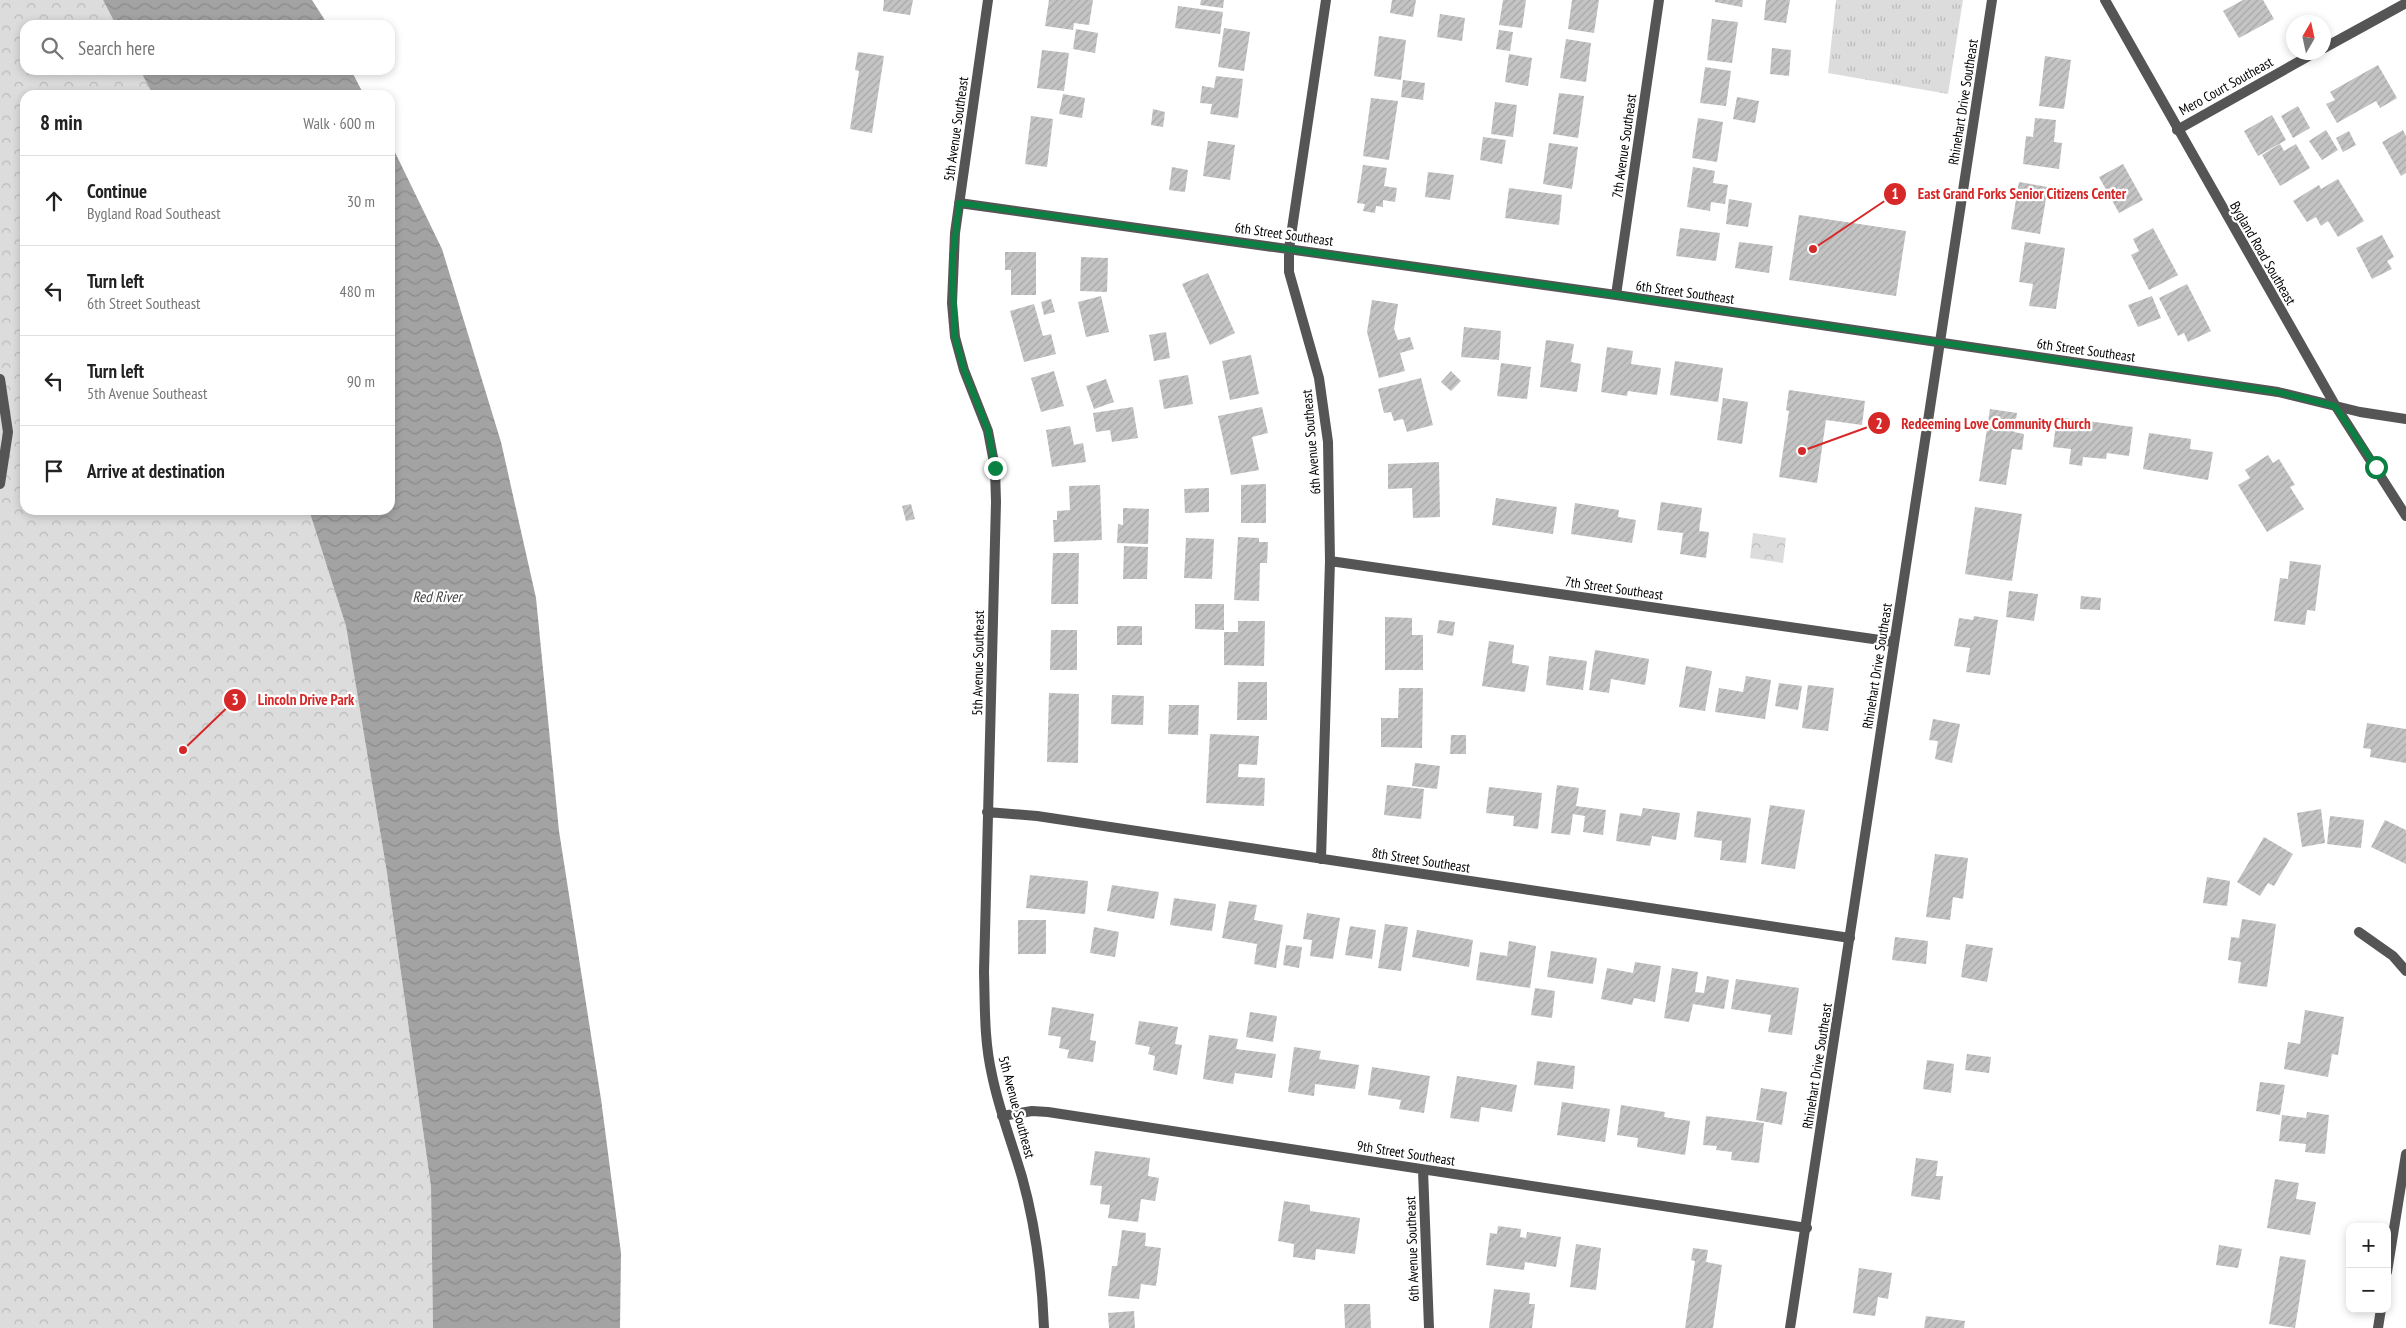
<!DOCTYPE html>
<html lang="en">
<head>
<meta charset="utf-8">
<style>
	:root { --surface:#fff; --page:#f2f2f2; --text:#222; --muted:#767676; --line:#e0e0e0 }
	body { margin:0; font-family:"PT Sans Narrow",sans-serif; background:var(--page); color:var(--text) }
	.controls { position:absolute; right:15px; bottom:15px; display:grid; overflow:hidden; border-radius:10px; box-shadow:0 2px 8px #0003 }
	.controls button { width:45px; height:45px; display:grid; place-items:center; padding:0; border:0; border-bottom:1px solid var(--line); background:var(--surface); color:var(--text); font:25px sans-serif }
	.compass { position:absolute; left:2286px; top:15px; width:45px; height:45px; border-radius:50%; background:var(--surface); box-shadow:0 2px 8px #0003; rotate:9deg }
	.stop { position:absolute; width:15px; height:15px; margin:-11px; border:4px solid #0b8043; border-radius:50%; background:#fff }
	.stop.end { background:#0b8043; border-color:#fff; box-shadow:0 1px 5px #0008 }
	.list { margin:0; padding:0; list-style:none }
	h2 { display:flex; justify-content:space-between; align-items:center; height:65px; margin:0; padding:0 20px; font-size:21px }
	h2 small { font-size:16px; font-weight:400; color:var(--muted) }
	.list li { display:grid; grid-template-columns:32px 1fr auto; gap:15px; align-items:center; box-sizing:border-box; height:90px; padding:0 20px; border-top:1px solid var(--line) }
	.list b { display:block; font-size:19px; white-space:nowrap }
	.list p { margin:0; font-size:16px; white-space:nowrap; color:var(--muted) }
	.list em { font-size:16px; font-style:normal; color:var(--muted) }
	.icon { flex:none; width:28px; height:28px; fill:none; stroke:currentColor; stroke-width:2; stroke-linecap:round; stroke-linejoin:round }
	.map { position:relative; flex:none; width:2406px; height:1328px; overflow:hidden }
	.search { position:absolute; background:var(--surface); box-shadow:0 2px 8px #0003; left:20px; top:20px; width:375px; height:55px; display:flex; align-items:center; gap:12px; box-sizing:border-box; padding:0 18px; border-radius:15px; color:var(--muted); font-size:19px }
	.panel { position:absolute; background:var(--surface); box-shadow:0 2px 8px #0003; left:20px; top:90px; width:375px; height:425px; border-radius:15px }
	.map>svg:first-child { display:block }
</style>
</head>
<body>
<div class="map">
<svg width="2406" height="1328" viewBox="0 0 2406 1328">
	<defs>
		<pattern id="grass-tufts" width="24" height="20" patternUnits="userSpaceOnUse" patternTransform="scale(1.25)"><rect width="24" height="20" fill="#dcdcdc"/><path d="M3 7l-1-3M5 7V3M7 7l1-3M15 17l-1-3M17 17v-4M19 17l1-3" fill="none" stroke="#bbb"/></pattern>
		<pattern id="forest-crowns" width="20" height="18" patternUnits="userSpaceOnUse" patternTransform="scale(1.25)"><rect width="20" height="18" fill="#dcdcdc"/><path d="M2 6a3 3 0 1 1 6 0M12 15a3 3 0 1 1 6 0" fill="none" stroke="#bbb"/></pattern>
		<pattern id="water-waves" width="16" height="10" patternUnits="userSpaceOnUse" patternTransform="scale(1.25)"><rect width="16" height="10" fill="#a3a3a3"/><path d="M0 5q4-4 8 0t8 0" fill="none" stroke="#8b8b8b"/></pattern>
		<pattern id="building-hatch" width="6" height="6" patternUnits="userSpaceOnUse" patternTransform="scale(1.25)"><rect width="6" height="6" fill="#c4c4c4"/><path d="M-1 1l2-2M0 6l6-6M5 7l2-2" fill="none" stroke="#a7a7a7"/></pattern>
	</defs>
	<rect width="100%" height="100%" fill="#fff"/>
	<!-- grass -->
	<path fill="url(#grass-tufts)" d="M1836,0H1963L1948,94L1828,73Z"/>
	<!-- forest -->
	<path fill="url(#forest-crowns)" d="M0,0H103L116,25H25V70H140L153,95H25V510H309L346,626L387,873L431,1187L433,1328H0Z
		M1753,533L1786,538L1783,563L1750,558Z"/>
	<!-- water -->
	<path fill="url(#water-waves)" d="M103,0H312L328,25H116Z
		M140,70H351L364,95H153Z
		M390,142L442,249L501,442L536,598L559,831L601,1099L621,1253L620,1328H433L431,1187L387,873L346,626L309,510H390Z"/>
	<!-- building -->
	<path fill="url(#building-hatch)" d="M884,0H913L910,15L883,11Z
		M1049,0H1093L1089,25L1074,23L1073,30L1045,26Z
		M1201,0H1224L1223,8L1200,5Z
		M1392,0H1416L1413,17L1390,13Z
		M1503,0H1526L1522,28L1499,25Z
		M1572,0H1599L1594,33L1568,29Z
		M1715,0H1743L1742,7L1715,2Z
		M1766,0H1790L1786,23L1764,20Z
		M2243,0H2263L2274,19L2239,38L2223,11Z
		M1178,6L1223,12L1220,34L1175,28Z
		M1440,14L1465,18L1462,41L1437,37Z
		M1712,19L1738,22L1732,63L1707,60Z
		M1224,28L1250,32L1244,71L1218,67Z
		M1076,29L1098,33L1095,53L1073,49Z
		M1499,30L1513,32L1510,51L1496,49Z
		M1379,36L1406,40L1401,80L1374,76Z
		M1566,39L1591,43L1586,82L1560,78Z
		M1772,48L1791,50L1789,76L1770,74Z
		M1042,50L1069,53L1064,91L1037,88Z
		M858,52L884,56L872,133L850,129L859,71L855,70Z
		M1509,54L1532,58L1528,86L1505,82Z
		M2045,56L2071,60L2064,109L2039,106Z
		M2378,65L2397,98L2380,108L2376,101L2337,123L2326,104L2335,100L2330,92Z
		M1705,67L1731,71L1726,106L1700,103Z
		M1216,76L1243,79L1238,118L1210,114L1212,104L1200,103L1202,86L1214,88Z
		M1403,80L1425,83L1423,100L1401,97Z
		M1559,93L1584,96L1578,138L1553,134Z
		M1063,94L1085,98L1082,118L1059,114Z
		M1737,97L1759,101L1755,123L1733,119Z
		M1371,98L1398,101L1389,160L1363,156Z
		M1495,102L1517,105L1513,137L1491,134Z
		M2298,106L2310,128L2293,138L2281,116Z
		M1153,109L1165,112L1163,127L1151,125Z
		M2272,115L2286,140L2258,156L2244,131Z
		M1031,116L1053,119L1047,167L1025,164Z
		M1698,118L1723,122L1717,162L1692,158Z
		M2035,118L2056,120L2054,142L2062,143L2059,169L2023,164L2026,136L2033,137Z
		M2326,130L2338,150L2322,160L2309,141Z
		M2403,130L2406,136V173L2401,176L2382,142Z
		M2349,131L2356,145L2343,152L2336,138Z
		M1483,137L1506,140L1502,164L1480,160Z
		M1208,141L1235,145L1230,180L1203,176Z
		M1549,143L1578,147L1572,189L1543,184Z
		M2280,144L2284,151L2296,144L2310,168L2280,186L2262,155Z
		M2123,164L2143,200L2119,213L2099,177Z
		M1363,165L1387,168L1384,186L1397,188L1395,202L1383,200V207L1376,206L1375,213L1363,211L1365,204L1357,203Z
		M1172,167L1188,170L1185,192L1169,190Z
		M1693,167L1715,171L1713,183L1728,185L1725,204L1711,202L1710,211L1687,207Z
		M1428,172L1454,175L1450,200L1425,197Z
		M2338,179L2364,221L2338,237L2328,221L2321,226L2316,217L2307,222L2293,201L2319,185L2321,189Z
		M2019,182L2048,187L2040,234L2011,229Z
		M1509,188L1562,195L1559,225L1505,218Z
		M1729,199L1752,203L1748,227L1726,224Z
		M1799,215L1906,231L1896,296L1789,280Z
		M1680,228L1720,233L1716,261L1676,256Z
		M2153,228L2178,275L2149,290L2131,255L2139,251L2133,239Z
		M2382,235L2394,257L2387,261L2392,269L2372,279L2356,248Z
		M1739,242L1773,246L1769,273L1735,268Z
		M2025,242L2065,248L2056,309L2029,306L2033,284L2019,282Z
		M1005,252H1036V295H1011V270H1005Z
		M1081,257L1108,258L1107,292L1080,291Z
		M1208,273L1235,333L1210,345L1182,284Z
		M2187,284L2211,331L2188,342L2184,333L2178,336L2159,298Z
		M1101,296L1109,332L1086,337L1078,302Z
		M2152,296L2161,318L2138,327L2128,305Z
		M1051,299L1055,312L1044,315L1041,302Z
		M1372,300L1398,304L1394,329L1398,340L1410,337L1414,349L1400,353L1405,371L1379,378L1367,332Z
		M1034,304L1043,336L1051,334L1056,354L1024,362L1010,311Z
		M1464,327L1501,331L1499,360L1461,357Z
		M1166,332L1170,358L1154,361L1149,335Z
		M1546,340L1574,344L1571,362L1581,364L1577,392L1540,387Z
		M1607,347L1633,351L1631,364L1661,368L1657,395L1628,391L1627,396L1601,392Z
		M1251,355L1259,394L1230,400L1222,361Z
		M1675,361L1723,368L1718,402L1670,395Z
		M1501,363L1531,367L1527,399L1497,396Z
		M1054,371L1064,406L1041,412L1031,378Z
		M1451,371L1461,381L1451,391L1441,382Z
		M1188,375L1193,404L1164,409L1159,380Z
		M1421,378L1433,425L1407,432L1403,419L1394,421L1391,412L1384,413L1378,389Z
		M1106,379L1114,402L1094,409L1086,386Z
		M1789,390L1865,401L1862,425L1826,420L1817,483L1779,477L1789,411L1786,410Z
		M1723,398L1748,402L1742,444L1717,440Z
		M1133,407L1138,438L1112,442L1110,430L1096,432L1093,413Z
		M1262,407L1268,433L1252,437L1259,470L1231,475L1218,416Z
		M1990,409L2017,413L2014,432L2024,434L2022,450L2012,449L2006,485L1979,481Z
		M2057,417L2133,427L2129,456L2107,453L2106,459L2083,457L2082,466L2069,464L2071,449L2053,447Z
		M1070,426L1074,445L1083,443L1086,462L1052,467L1046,430Z
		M2149,433L2191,439L2190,449L2213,452L2208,480L2143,469Z
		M2268,455L2273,463L2279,459L2295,485L2290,487L2304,509L2267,532L2238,485L2250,478L2245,470Z
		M1439,462L1440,517L1413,518L1412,488L1388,489V464Z
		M1266,484V523H1241V485Z
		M1100,485L1102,540L1054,542L1053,520H1057V511L1070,510L1069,486Z
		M1209,488V512L1185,513L1184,489Z
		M1496,498L1557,507L1553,534L1492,525Z
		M1661,502L1702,508L1699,531L1709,532L1706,558L1680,554L1683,533L1657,530Z
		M1575,503L1619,510L1618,517L1636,520L1632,543L1571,534Z
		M911,504L915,519L906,521L902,506Z
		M1975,507L2022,514L2012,581L1965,574Z
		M1123,508L1149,509L1148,544L1117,543L1118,524L1123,525Z
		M1238,537L1259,538V542H1268L1267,563H1260L1259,601L1234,600Z
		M1186,538L1214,539L1212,579L1184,578Z
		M1124,546L1148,547L1147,579H1123Z
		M1053,553H1079L1078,604H1051Z
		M2290,561L2321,565L2315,611L2307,610L2305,625L2274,621L2280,578L2288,579Z
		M2009,591L2038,594L2034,621L2006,617Z
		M2081,596L2101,598L2100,610L2080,609Z
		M1195,604H1224V630L1195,629Z
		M1974,616L1998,620L1990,675L1966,672L1970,648L1954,646L1959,618L1973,620Z
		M1385,617L1412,618V635H1423V670H1385Z
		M1439,620L1455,622L1453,636L1437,633Z
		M1238,621H1265L1264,666L1224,665V632H1238Z
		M1117,626H1142V645H1117Z
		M1051,630H1077V670H1050Z
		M1489,641L1514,645L1512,663L1529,666L1525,692L1482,686Z
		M1595,650L1649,659L1645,685L1611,679L1609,693L1589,690Z
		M1549,656L1587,661L1583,690L1546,685Z
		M1686,666L1712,671L1705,711L1679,707Z
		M1746,676L1771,680L1765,719L1715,712L1719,688L1743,692Z
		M1238,682H1267V720H1237Z
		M1779,683L1802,686L1798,710L1775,706Z
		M1808,685L1834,688L1828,731L1802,728Z
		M1399,688H1423L1422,748L1381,747V718H1398Z
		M1049,693L1079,694L1078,763L1047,762Z
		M1112,695L1144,696L1143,725L1111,724Z
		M1169,705H1199L1198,735L1168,734Z
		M1933,719L1960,724L1952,763L1935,759L1938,741L1929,740Z
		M2367,723L2406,729V763L2370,757L2371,749L2363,748Z
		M1210,734L1259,736L1257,765L1239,764L1238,777L1265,778L1264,806L1206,803Z
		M1451,735H1466V754H1450Z
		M1415,763L1440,766L1437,789L1412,786Z
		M1387,785L1424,789L1421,819L1384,815Z
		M1557,785L1579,788L1576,806L1606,810L1603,835L1583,832L1585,816L1573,814L1570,835L1551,833Z
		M1489,787L1542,793L1538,829L1513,826L1514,816L1486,813Z
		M1770,805L1805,810L1795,869L1761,864Z
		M1643,808L1680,813L1676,840L1652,836L1650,846L1616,841L1620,813L1641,816Z
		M2321,809L2325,843L2302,847L2297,813Z
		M1697,811L1751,818L1746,863L1720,860L1722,841L1694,837Z
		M2330,816L2364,820L2361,848L2327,844Z
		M2385,820L2406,830V864L2371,847Z
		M2264,837L2293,854L2274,886L2268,883L2260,896L2237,882Z
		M1935,854L1968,858L1963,899L1953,897L1950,920L1926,917Z
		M1030,875L1088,881L1085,914L1026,908Z
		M2207,877L2230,881L2227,906L2203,903Z
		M1112,885L1159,892L1154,919L1107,911Z
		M1174,898L1216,904L1212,931L1170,925Z
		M1229,901L1257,905L1254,920L1283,925L1276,968L1254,964L1257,944L1222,938Z
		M1307,913L1340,918L1333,959L1310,956L1312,940L1303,939Z
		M2242,919L2276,924L2267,987L2238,983L2241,962L2228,960L2231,937L2239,938Z
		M1018,920H1046V954H1018Z
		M1385,924L1408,927L1401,971L1378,968Z
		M1350,926L1376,930L1372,959L1345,955Z
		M1094,927L1119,932L1115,957L1090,953Z
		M1417,930L1473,940L1469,967L1412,957Z
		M1895,937L1928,941L1926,964L1892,960Z
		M1509,941L1536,946L1530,988L1476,980L1480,952L1507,956Z
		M1966,944L1993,948L1987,982L1961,977Z
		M1286,945L1302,947L1299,968L1283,965Z
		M1551,951L1597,958L1593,984L1547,977Z
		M1635,962L1661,966L1655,1002L1634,998L1632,1005L1601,999L1607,968L1633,973Z
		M1672,968L1698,972L1695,992L1704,993L1707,976L1729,980L1724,1009L1693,1004L1689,1022L1664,1018Z
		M1736,979L1799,988L1792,1035L1768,1032L1771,1015L1731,1009Z
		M1535,988L1555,991L1552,1018L1531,1015Z
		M1052,1007L1094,1014L1090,1040L1096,1041L1093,1062L1067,1058L1069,1050L1059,1048L1061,1037L1048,1035Z
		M2305,1010L2344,1017L2338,1055L2332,1054L2328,1077L2284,1069L2288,1042L2300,1044Z
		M1250,1012L1277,1016L1273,1042L1246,1037Z
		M1139,1021L1178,1027L1175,1044L1182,1045L1177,1075L1153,1070L1155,1056L1148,1054L1150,1047L1135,1044Z
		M1209,1035L1238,1039L1236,1049L1276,1054L1272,1078L1235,1073L1233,1084L1203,1079Z
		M1294,1047L1321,1051L1319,1059L1359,1065L1355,1089L1315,1084L1314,1096L1288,1092Z
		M1967,1054L1991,1057L1989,1073L1965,1070Z
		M1927,1060L1954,1064L1951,1093L1923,1089Z
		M1537,1061L1575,1066L1573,1089L1534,1085Z
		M1372,1067L1430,1076L1424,1113L1399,1109L1401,1100L1368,1095Z
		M1457,1076L1517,1085L1512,1112L1481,1107L1479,1122L1450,1118Z
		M2260,1082L2285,1085L2280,1115L2256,1111Z
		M1761,1088L1787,1092L1782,1125L1756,1120Z
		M1562,1102L1610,1109L1605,1142L1557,1135Z
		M1621,1105L1665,1112L1664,1117L1690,1121L1685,1155L1637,1147L1638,1138L1617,1135Z
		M2307,1112L2329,1115L2325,1154L2305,1152L2306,1144L2279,1141L2282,1115L2306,1118Z
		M1706,1116L1764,1123L1759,1163L1731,1160L1732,1152L1716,1150L1717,1146L1703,1145Z
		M1095,1151L1150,1158L1148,1176L1159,1178L1155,1201L1141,1199L1138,1222L1108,1218L1110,1205L1100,1204L1102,1186L1090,1185Z
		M1916,1158L1938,1161L1936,1176H1943L1940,1200L1911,1196Z
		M2275,1179L2299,1183L2296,1199L2316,1202L2310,1235L2267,1228Z
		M1284,1201L1310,1205V1211L1360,1218L1355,1254L1316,1249L1315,1260L1293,1257L1294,1244L1278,1241Z
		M1498,1226L1521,1229L1520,1237L1526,1238L1527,1232L1561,1237L1556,1267L1525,1262L1524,1270L1486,1265L1490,1233L1497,1234Z
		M1122,1230L1146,1233L1145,1246L1161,1248L1156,1286L1141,1284L1139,1299L1108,1296L1112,1266H1117Z
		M1576,1244L1601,1248L1596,1290L1570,1287Z
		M2219,1245L2242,1249L2238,1268L2216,1265Z
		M1693,1248L1708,1250L1706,1262L1722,1265L1713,1328H1685L1695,1261L1691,1260Z
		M2280,1256L2306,1260L2295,1328L2269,1324Z
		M1859,1268L1892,1273L1888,1299L1878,1297L1875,1316L1853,1313Z
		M1494,1289L1530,1293L1529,1304H1535L1532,1328H1489Z
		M1344,1304H1370L1371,1328H1345Z
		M1134,1311L1135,1328H1109L1108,1313Z
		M1926,1316L1965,1321L1964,1328H1924Z"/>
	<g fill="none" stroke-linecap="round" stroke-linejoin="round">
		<!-- minor -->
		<path stroke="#555" stroke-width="10" d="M988,0L955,233L952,303L955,337L964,370L988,431L995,468L996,502L984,972C985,1006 984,1041 992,1075C999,1110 1012,1143 1022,1177C1036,1227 1042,1277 1044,1328
			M2324,48L2406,3
			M2177,130L2316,52
			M959,203L1616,295L2278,392L2360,412L2406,419
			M1616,295L1659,0
			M0,379L8,432L0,484
			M1330,561L1894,642
			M987,812L1037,816L1850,938
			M1321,859L1330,561L1328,442L1319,378L1289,272V249L1326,0
			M2359,932L2393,956L2406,971
			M1002,1116L1032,1111L1048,1112L1807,1228
			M1423,1170L1429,1328
			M2387,1272L2406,1154
			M2378,1328L2381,1309"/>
		<!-- tertiary -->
		<path stroke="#555" stroke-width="10" d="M2105,0L2335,405L2406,516
			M1790,1328L1992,0"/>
	</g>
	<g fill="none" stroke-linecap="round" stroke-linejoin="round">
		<!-- route -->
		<path stroke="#0b8043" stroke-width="6" d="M995,468L988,430L964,370L955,337L952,263L959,203L1616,295L2278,392L2335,406L2376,467"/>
	</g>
	<g text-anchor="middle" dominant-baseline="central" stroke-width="4.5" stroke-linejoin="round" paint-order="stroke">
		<!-- street labels -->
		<g font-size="14" fill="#000" stroke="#fff">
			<text transform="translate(2226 86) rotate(-29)">Mero Court Southeast</text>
			<text transform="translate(1963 102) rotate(-81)">Rhinehart Drive Southeast</text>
			<text transform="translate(956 129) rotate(-82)">5th Avenue Southeast</text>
			<text transform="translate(1624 146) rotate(-82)">7th Avenue Southeast</text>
			<text transform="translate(1284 234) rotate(8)">6th Street Southeast</text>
			<text transform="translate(2263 253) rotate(60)">Bygland Road Southeast</text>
			<text transform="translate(1685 292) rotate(8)">6th Street Southeast</text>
			<text transform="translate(2086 350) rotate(8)">6th Street Southeast</text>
			<text transform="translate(1311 442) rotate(-95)">6th Avenue Southeast</text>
			<text transform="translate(1614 588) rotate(8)">7th Street Southeast</text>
			<text transform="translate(978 663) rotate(-89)">5th Avenue Southeast</text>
			<text transform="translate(1877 666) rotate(-81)">Rhinehart Drive Southeast</text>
			<text transform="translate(1421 860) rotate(9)">8th Street Southeast</text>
			<text transform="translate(1817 1066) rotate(-81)">Rhinehart Drive Southeast</text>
			<text transform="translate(1017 1107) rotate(75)">5th Avenue Southeast</text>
			<text transform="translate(1406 1153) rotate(9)">9th Street Southeast</text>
			<text transform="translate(1412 1249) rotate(-92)">6th Avenue Southeast</text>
		</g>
		<!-- water labels -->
		<g font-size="15" font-style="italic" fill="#444" stroke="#fff">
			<text x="437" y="596">Red River</text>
		</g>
	</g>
	<!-- callouts -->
	<path fill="none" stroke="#d62828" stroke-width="2" d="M1813 249L1895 194M1802 451L1879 423M183 750L235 700"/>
	<g fill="#d62828" stroke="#fff" stroke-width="2">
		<circle cx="1813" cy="249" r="5"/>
		<circle cx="1802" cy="451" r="5"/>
		<circle cx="183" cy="750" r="5"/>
		<circle cx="1895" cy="194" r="12"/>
		<circle cx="1879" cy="423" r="12"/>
		<circle cx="235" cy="700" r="12"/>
	</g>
	<g font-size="15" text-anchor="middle" font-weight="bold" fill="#fff">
		<text x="1895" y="199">1</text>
		<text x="1879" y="429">2</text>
		<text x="235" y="705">3</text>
	</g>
	<g font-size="15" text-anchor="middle" font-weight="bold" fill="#d62828" stroke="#fff" stroke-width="4.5" stroke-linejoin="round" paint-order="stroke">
		<text x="2022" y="199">East Grand Forks Senior Citizens Center</text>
		<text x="1996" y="429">Redeeming Love Community Church</text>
		<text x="306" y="705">Lincoln Drive Park</text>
	</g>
</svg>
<div class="controls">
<button>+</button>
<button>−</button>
</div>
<svg class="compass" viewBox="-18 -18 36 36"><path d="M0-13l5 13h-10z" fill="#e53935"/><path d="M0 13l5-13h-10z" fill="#767676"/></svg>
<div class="stop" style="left:2376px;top:467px"></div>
<div class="stop end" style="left:995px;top:468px"></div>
<div class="search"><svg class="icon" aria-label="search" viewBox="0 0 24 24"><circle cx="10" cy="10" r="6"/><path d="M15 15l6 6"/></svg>Search here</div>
<section class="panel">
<h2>8 min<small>Walk · 600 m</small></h2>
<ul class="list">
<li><svg class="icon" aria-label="ahead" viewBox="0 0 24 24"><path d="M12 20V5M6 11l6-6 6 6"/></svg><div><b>Continue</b><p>Bygland Road Southeast</p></div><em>30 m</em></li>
<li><svg class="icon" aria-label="left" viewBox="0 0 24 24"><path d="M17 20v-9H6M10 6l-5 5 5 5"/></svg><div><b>Turn left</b><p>6th Street Southeast</p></div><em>480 m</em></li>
<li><svg class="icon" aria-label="left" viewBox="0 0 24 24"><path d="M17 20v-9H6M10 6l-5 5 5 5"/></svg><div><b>Turn left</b><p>5th Avenue Southeast</p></div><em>90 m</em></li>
<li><svg class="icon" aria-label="arrive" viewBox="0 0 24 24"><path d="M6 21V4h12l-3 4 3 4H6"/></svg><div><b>Arrive at destination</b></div></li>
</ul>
</section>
</div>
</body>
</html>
